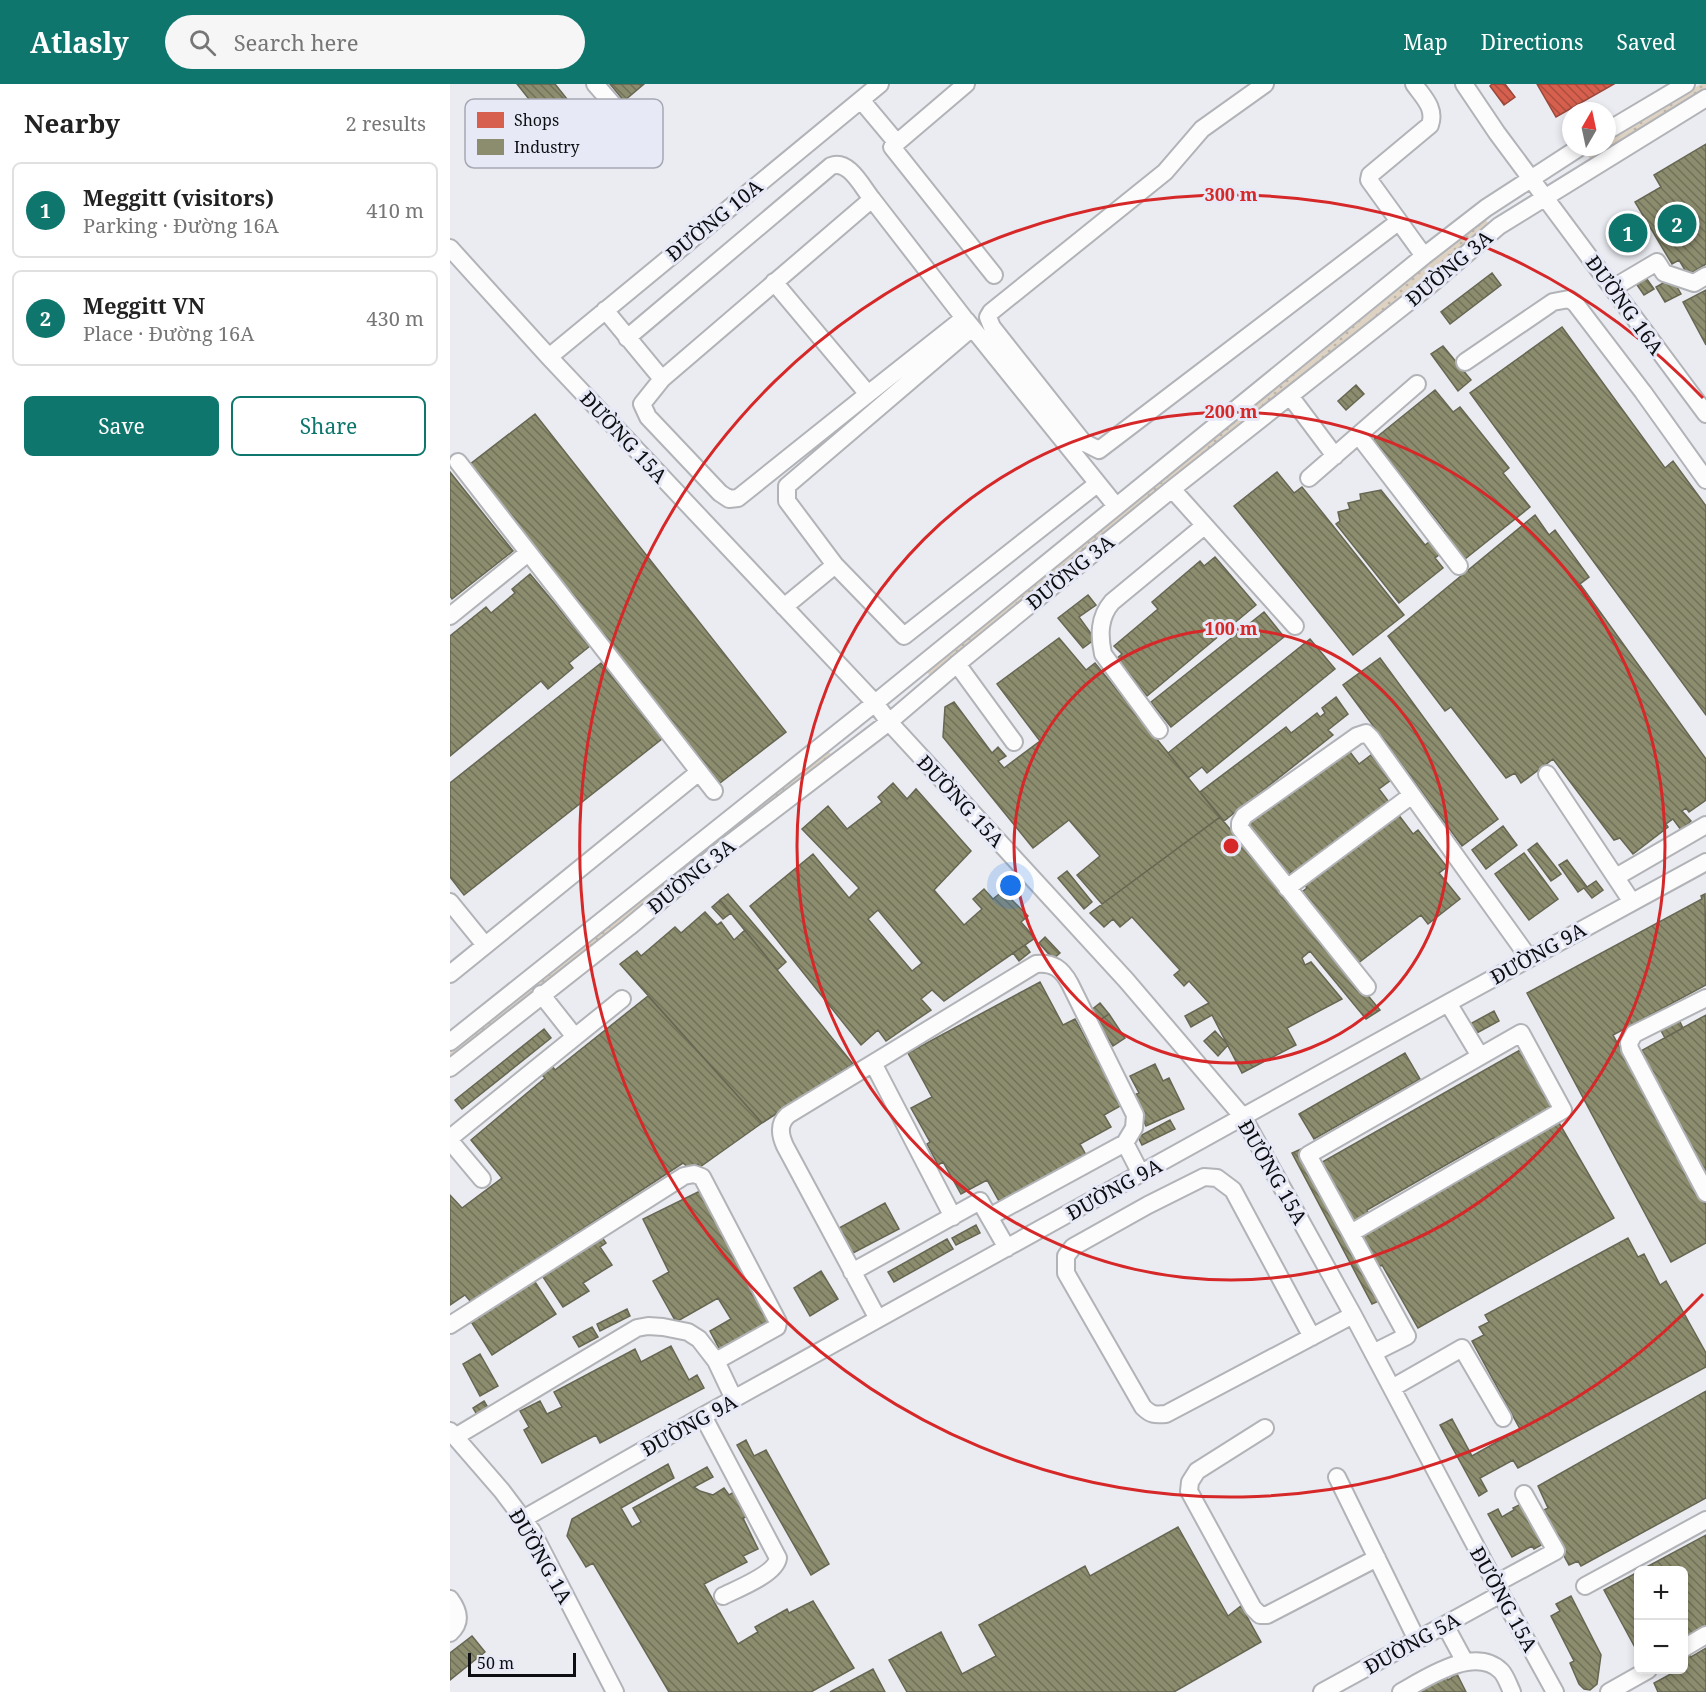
<!DOCTYPE html>
<html lang="en">
<head>
<meta charset="utf-8">
<style>
	:root { --surface:#fff; --page:#f6f6f6; --text:#222; --muted:#767676; --line:#e0e0e0; --accent:#0f766e }
	body { margin:0; font-family:"Noto Serif",serif; background:var(--page); color:var(--text) }
	.controls { position:absolute; right:18px; bottom:18px; display:grid; overflow:hidden; border-radius:9px; box-shadow:0 3px 9px #0003 }
	.controls button { width:54px; height:54px; display:grid; place-items:center; padding:0; border:0; border-bottom:2px solid var(--line); background:var(--surface); color:var(--text); font:30px sans-serif }
	.compass { position:absolute; left:1112px; top:18px; width:54px; height:54px; border-radius:50%; background:var(--surface); box-shadow:0 3px 9px #0003; rotate:9deg }
	.scale { position:absolute; left:18px; bottom:15px; width:108px; box-sizing:border-box; padding-left:6px; border:3px solid #0d0e12; border-top:0; font-size:16px; line-height:21px; white-space:nowrap; color:#0d0e12; -webkit-text-stroke:4px #e7eaf6; paint-order:stroke }
	.you { position:absolute; left:561px; top:802px; width:21px; height:21px; margin:-15px; border:4px solid #fff; border-radius:50%; background:#1a73e8; box-shadow:0 0 0 9px #1a73e833 }
	.badge { display:grid; place-items:center; width:39px; height:39px; border-radius:50%; background:var(--accent); color:#fff; font-size:20px; font-weight:700 }
	.pin { position:absolute; translate:-50% -50%; border:3px solid #fff; box-shadow:0 2px 6px #0006 }
	.list { margin:0; padding:0; list-style:none }
	h2 { display:flex; justify-content:space-between; align-items:center; height:78px; margin:0; padding:0 24px; font-size:26px }
	h2 small { font-size:20px; font-weight:400; color:var(--muted) }
	.list li { display:grid; grid-template-columns:39px 1fr auto; gap:18px; align-items:center; box-sizing:border-box; height:96px; margin:0 12px 12px; padding:0 12px; border:2px solid var(--line); border-radius:9px }
	.list b { display:block; font-size:22px; white-space:nowrap }
	.list p { margin:0; font-size:20px; white-space:nowrap; color:var(--muted) }
	.list em { font-size:20px; font-style:normal; color:var(--muted) }
	.actions { display:flex; gap:12px; padding:18px 24px }
	.actions a { flex:1; padding:14px 0; border:2px solid var(--accent); border-radius:9px; text-align:center; font-size:21px; color:var(--accent) }
	.actions .main { background:var(--accent); color:#fff }
	.icon { flex:none; width:33px; height:33px; fill:none; stroke:currentColor; stroke-width:2; stroke-linecap:round; stroke-linejoin:round }
	.map { position:relative; flex:none; width:1256px; height:1608px; overflow:hidden }
	header { display:flex; align-items:center; gap:36px; box-sizing:border-box; height:84px; padding:0 30px; background:var(--accent); color:#fff }
	header strong { font-size:28px }
	nav { display:flex; gap:33px; margin-inline-start:auto; font-size:21px }
	.search { width:420px; height:54px; background:var(--page); display:flex; align-items:center; gap:15px; box-sizing:border-box; padding:0 21px; border-radius:33px; color:var(--muted); font-size:22px }
	main { display:flex }
	aside { flex:1; background:var(--surface) }
	.map>svg:first-child { display:block }
</style>
</head>
<body>
<header>
<strong>Atlasly</strong>
<div class="search"><svg class="icon" aria-label="search" viewBox="0 0 24 24"><circle cx="10" cy="10" r="6"/><path d="M15 15l6 6"/></svg>Search here</div>
<nav><a>Map</a><a>Directions</a><a>Saved</a></nav>
</header>
<main>
<aside>
<h2>Nearby<small>2 results</small></h2>
<ul class="list">
<li><span class="badge">1</span><div><b>Meggitt (visitors)</b><p>Parking · Đường 16A</p></div><em>410 m</em></li>
<li><span class="badge">2</span><div><b>Meggitt VN</b><p>Place · Đường 16A</p></div><em>430 m</em></li>
</ul>
<div class="actions"><a class="main">Save</a><a>Share</a></div>
</aside>
<div class="map">
<svg width="1256" height="1608" viewBox="0 0 1256 1608">
	<defs>
		<pattern id="grass-dots" width="8" height="8" patternUnits="userSpaceOnUse" patternTransform="scale(1.5)"><rect width="8" height="8" fill="#ded2c3"/><path d="M2 2h.1M6 6h.1" fill="none" stroke="#bdb3a6" stroke-width="1.8" stroke-linecap="round"/></pattern>
		<pattern id="shops-back-hatch" width="6" height="6" patternUnits="userSpaceOnUse" patternTransform="scale(1.5)"><rect width="6" height="6" fill="#d6604d"/><path d="M-1 5l2 2M0 0l6 6M5-1l2 2" fill="none" stroke="#ac4e3f"/></pattern>
		<pattern id="industry-back-hatch" width="6" height="6" patternUnits="userSpaceOnUse" patternTransform="scale(1.5)"><rect width="6" height="6" fill="#8c8c6e"/><path d="M-1 5l2 2M0 0l6 6M5-1l2 2" fill="none" stroke="#717159"/></pattern>
	</defs>
	<rect width="100%" height="100%" fill="#eaecf2"/>
	<!-- grass -->
	<path fill="url(#grass-dots)" d="M1251,0H1256V4L1140,75L1136,69L1146,63H1157V56Z
		M1035,135L1039,140L977,193L718,398L481,593L477,588Z
		M378,667L382,672L0,975V969Z"/>
	<!-- shops -->
	<path fill="url(#shops-back-hatch)" stroke="#9a473b" stroke-width="1.5" d="M1042,0H1055L1065,13L1054,21L1040,2Z
		M1087,0H1164L1106,33Z"/>
	<!-- industry -->
	<path fill="url(#industry-back-hatch)" stroke="#666652" stroke-width="1.5" fill-rule="evenodd" d="M67,0H105L149,55L125,73Z
		M160,0H194L174,17Z
		M1256,60V180L1238,191L1229,176L1222,180L1185,118L1211,103L1204,91Z
		M1042,189L1051,201L1000,240L991,228Z
		M1194,191L1204,205L1194,211L1185,198Z
		M1222,194L1231,210L1215,218L1206,203Z
		M1256,206V261L1233,218Z
		M1112,243L1215,384L1223,377L1256,422V631L1020,309Z
		M993,262L1021,296L1008,307L981,270Z
		M906,301L914,310L896,326L888,317Z
		M985,306L1003,328L1010,323L1059,384L1053,389L1080,423L1015,475L1003,460L985,474L993,484L949,519L886,440L890,437L888,428L900,425L898,419L911,416L910,410L931,406L975,461L995,446L923,356Z
		M85,330L336,648L270,699L19,381Z
		M0,388L63,467L2,515L0,512Z
		M827,388L844,409L852,403L954,531L903,571L784,422Z
		M1085,431L1099,451L1105,446L1139,493L1130,500L1256,675V716L1239,728L1236,724L1232,727L1241,737L1231,746L1223,735L1216,740L1218,743L1183,770L1170,754L1164,756L1103,675L1071,699L1065,689L1056,694L1001,623L995,627L938,552Z
		M765,473L806,521L697,612L666,575L672,570L664,562L708,525L702,518L750,477L754,482Z
		M80,490L140,562L119,579L123,584L98,605L91,597L0,672V552L36,523L41,529L65,509L62,505Z
		M638,511L646,521L629,533L645,555L633,564L608,534Z
		M814,528L834,553L721,643L701,618Z
		M609,554L636,586L645,579L770,733L652,820L627,791L650,772L619,736L583,764L493,653L495,623L504,618L542,669L548,663L556,672L548,677L554,684L590,657L547,600Z
		M860,555L885,585L757,689L752,683L738,694L718,669Z
		M930,574L1048,735L1012,762L893,601Z
		M151,579L212,655L14,811L0,793V699Z
		M886,613L898,630L878,646L883,651L774,737L750,708L836,643L841,649L867,629L870,633L875,629L872,624Z
		M897,664L909,680L921,671L941,696L929,705L963,750L968,746L997,783L989,789L1010,815L978,840L971,831L907,880L852,808L857,804L843,787L835,793L796,741ZM883,758L894,772L875,787L864,773Z
		M443,699L457,715L466,705L521,767L484,806L514,841L532,825L523,815L534,805L543,815L553,807L578,832L571,838L585,854L494,917L482,906L471,915L481,926L436,957L428,946L411,961L300,822L363,770L399,814L409,804L352,745L378,722L397,745L432,718L428,713ZM428,826L472,879L462,887L418,835Z
		M770,733L930,926L916,935L860,867L852,874L855,881L861,878L892,915L837,944L846,961L792,989L762,931L741,943L735,932L759,919L739,897L734,902L724,891L730,886L682,833L670,843L663,835L654,843L640,829Z
		M1053,742L1067,761L1036,785L1022,766Z
		M1087,759L1111,790L1101,797L1078,766Z
		M1074,769L1108,815L1079,836L1045,790Z
		M1117,776L1137,803L1146,797L1153,806L1142,814L1134,804L1128,808L1109,781Z
		M617,787L642,818L634,825L608,794Z
		M278,810L336,878L327,886L270,816Z
		M1255,810L1256,901L1163,951L1256,1120V1159L1221,1178L1077,909L1252,815L1251,812Z
		M270,816L281,829L273,835L262,823Z
		M255,828L267,841L271,838L284,856L295,846L403,980L312,1039L170,880L187,867L191,872L225,843L231,849Z
		M595,853L610,869L603,875L589,859Z
		M575,861L580,868L569,877L563,869Z
		M590,898L613,941L625,935L672,1021L654,1031L661,1043L630,1060L636,1071L549,1117L537,1096L511,1110L493,1078L488,1081L477,1060L480,1058L461,1024L482,1013L458,969Z
		M198,912L312,1039L250,1083L248,1080L241,1086L233,1079L21,1218L15,1211L0,1221V1111L12,1124L52,1094L21,1056L95,994L89,988L100,979L105,986Z
		M650,919L659,930L647,938L640,927Z
		M1221,920L1233,944L1215,954L1202,930Z
		M1044,927L1049,937L1025,950L1020,940Z
		M659,930L675,954L663,962L647,938Z
		M1256,931V1090L1189,968Z
		M94,945L101,954L12,1025L5,1016Z
		M765,947L778,961L768,972L754,957Z
		M1070,966L1102,1022L1056,1048L1064,1063L1108,1037L1164,1134L968,1244L932,1181L926,1184L867,1081ZM1043,1054L1053,1072L919,1148L920,1132L917,1126Z
		M955,969L970,995L864,1055L849,1030Z
		M705,980L713,997L719,994L734,1025L696,1042L682,1012L689,1009L680,992Z
		M720,1036L725,1045L692,1061L688,1053Z
		M851,1065L931,1216L922,1220L842,1069Z
		M250,1107L324,1239L271,1268L260,1247L281,1235L268,1214L226,1238L203,1197L219,1188L193,1135Z
		M435,1119L449,1145L403,1169L389,1144Z
		M526,1141L530,1149L506,1161L502,1154Z
		M151,1152L156,1159L150,1163L162,1181L133,1199L139,1207L113,1223L91,1190Z
		M1178,1154L1188,1173L1194,1170L1210,1201L1216,1197L1256,1269V1283L1068,1384L1063,1376L1030,1394L1037,1407L1029,1412L990,1341L1002,1335L1022,1372L1070,1345L1022,1257L1034,1251L1029,1243L1039,1238L1035,1231Z
		M497,1155L503,1165L444,1198L438,1188Z
		M371,1187L388,1215L360,1232L344,1204Z
		M83,1195L106,1230L42,1271L20,1236Z
		M177,1225L180,1232L150,1247L147,1240Z
		M142,1243L148,1253L129,1263L123,1253Z
		M221,1262L239,1296L247,1291L254,1304L150,1359L146,1351L92,1379L74,1346L79,1343L70,1327L90,1317L97,1330L112,1323L104,1308L185,1265L191,1278Z
		M30,1270L48,1302L30,1312L13,1280Z
		M1256,1307V1414L1131,1482L1128,1477L1119,1481L1090,1428L1098,1424L1088,1402Z
		M34,1317L40,1327L29,1334L23,1324Z
		M296,1356L304,1372L316,1366L379,1480L361,1491L287,1361Z
		M218,1380L224,1394L171,1424L182,1443L191,1438L183,1424L257,1383L263,1393L244,1403L250,1407L263,1411L274,1404L279,1411L284,1408L299,1432L293,1434L308,1465L293,1472L297,1478L254,1500L288,1560L308,1548L305,1543L337,1525L339,1529L363,1517L404,1584L361,1608H219L143,1479L136,1483L117,1452L122,1435Z
		M1073,1419L1095,1459L1084,1465L1082,1462L1062,1473L1038,1430L1048,1425L1052,1433L1064,1426L1063,1424Z
		M728,1443L778,1532L791,1522L811,1558L724,1608H457L439,1576L491,1548L512,1590L546,1572L529,1541L635,1482L640,1492Z
		M1256,1451V1545L1234,1557V1486H1191Z
		M1188,1488V1569L1154,1506Z
		M1121,1512L1151,1571L1147,1600L1140,1606L1134,1605L1129,1600L1120,1579L1124,1577L1101,1532L1110,1527L1106,1520Z
		M22,1552L35,1568L0,1596V1569Z
		M1234,1560L1241,1573L1256,1564V1608H1208L1204,1599L1228,1586H1234Z
		M423,1585L435,1608H380Z
		M996,1590L998,1596L1007,1590L1016,1608H964Z"/>
	<g fill="none" stroke-linecap="round" stroke-linejoin="round">
		<defs>
			<path id="minor" d="M145,0L166,24
				M516,0L442,63L544,191
				M815,0L752,45L715,88L541,228L538,233L542,243L633,358L649,366L948,138
				M964,0C973,13 986,24 980,41L920,91L919,96L974,172
				M1014,0L1047,49L1256,330
				M411,16L447,59
				M1157,47L1236,0
				M0,164L99,273L425,619L439,638L676,896L793,1033L903,1231L1051,1510L1105,1608
				M324,198L418,310L514,234L422,115
				M1163,204L1207,178L1214,189L1244,199L1256,192
				M155,226L212,295
				M516,236L666,422
				M177,254L381,82C399,75 412,103 422,115L212,295L192,320L198,333L270,409L279,415L288,414L418,310
				M99,273L430,0
				M1015,278L1103,218L1119,215L1125,219L1193,308L1256,396
				M840,312L885,372
				M909,352L1009,482
				M8,378L264,707
				M859,394L967,300
				M722,405L845,542
				M385,481L454,552L647,400
				M334,523L385,481L337,417V402L522,244
				M0,532L78,469
				M507,580L564,658
				M709,646L653,570C649,551 649,533 662,518L754,442
				M1097,690L1182,818
				M1166,793L1256,741
				M837,804L962,711
				M0,818L35,861
				M0,890L249,688
				M917,903L790,744V739L794,732L907,652L916,649L921,654L1079,874
				M91,910L125,953
				M1256,914L1184,950L1179,959L1180,965L1256,1109
				M998,919L1030,972
				M0,958L425,619L974,172L1036,124L1130,63
				M423,979L503,1133
				M0,984L179,843L279,760L439,638L507,580L722,405L979,202L1049,142L1256,14
				M0,1054L172,915
				M0,1057L32,1095
				M539,1133L675,1059
				M901,1149L1113,1026L1071,949L858,1071L957,1252L923,1269
				M402,1188L530,1117L557,1164
				M428,1235L335,1062C330,1051 328,1040 338,1031L586,880C603,878 612,885 620,900L685,1031L684,1044L675,1059L691,1090
				M0,1241L234,1092L244,1090L252,1093L328,1238L327,1243L266,1277
				M862,1253L783,1106L767,1094L754,1093L698,1121L623,1163L616,1172V1189L693,1323C701,1331 705,1331 716,1330L903,1231
				M942,1304L1012,1264L1053,1334
				M253,1332L328,1474C326,1490 287,1505 273,1512
				M815,1344L747,1387L740,1398L739,1407L803,1524L810,1531H817L927,1474
				M0,1347L52,1407L82,1447L165,1608
				M5,1353L187,1244L198,1242L213,1243L238,1248L249,1255L266,1277L284,1315
				M887,1393L967,1556
				M73,1435L253,1332L998,919L1256,778
				M1045,1500L1106,1467L1074,1410
				M1135,1502L1256,1436
				M0,1515C9,1527 12,1538 0,1549
				M995,1541L1015,1578
				M1234,1564L1256,1551
				M872,1608L1051,1510
				M951,1608C976,1594 1025,1561 1051,1587C1056,1592 1059,1602 1062,1608
				M1159,1608L1198,1586"/>
		</defs>
		<!-- minor casing -->
		<use href="#minor" stroke="#b1b3b7" stroke-width="20"/>
		<!-- minor -->
		<use href="#minor" stroke="#fcfcfd" stroke-width="16"/>
	</g>
	<!-- distance rings -->
	<g fill="none" stroke="#d62828" stroke-width="3">
		<circle cx="781" cy="762" r="217"/>
		<circle cx="781" cy="762" r="434"/>
		<path d="M1253 1210A651 651 0 1 1 1253 314"/>
	</g>
	<g text-anchor="middle" dominant-baseline="central" stroke-width="6" stroke-linejoin="round" paint-order="stroke">
		<!-- street labels -->
		<g font-size="20" fill="#0d0e12" stroke="#e7eaf6">
			<text transform="translate(264 136) rotate(-39)">ĐƯỜNG 10A</text>
			<text transform="translate(999 184) rotate(-40)">ĐƯỜNG 3A</text>
			<text transform="translate(1175 221) rotate(54)">ĐƯỜNG 16A</text>
			<text transform="translate(174 353) rotate(47)">ĐƯỜNG 15A</text>
			<text transform="translate(620 488) rotate(-39)">ĐƯỜNG 3A</text>
			<text transform="translate(511 717) rotate(47)">ĐƯỜNG 15A</text>
			<text transform="translate(241 792) rotate(-39)">ĐƯỜNG 3A</text>
			<text transform="translate(1088 869) rotate(-29)">ĐƯỜNG 9A</text>
			<text transform="translate(823 1088) rotate(60)">ĐƯỜNG 15A</text>
			<text transform="translate(664 1105) rotate(-29)">ĐƯỜNG 9A</text>
			<text transform="translate(239 1341) rotate(-29)">ĐƯỜNG 9A</text>
			<text transform="translate(91 1472) rotate(60)">ĐƯỜNG 1A</text>
			<text transform="translate(1054 1515) rotate(61)">ĐƯỜNG 15A</text>
			<text transform="translate(962 1559) rotate(-29)">ĐƯỜNG 5A</text>
		</g>
	</g>
	<!-- legend -->
	<rect x="15" y="15" width="198" height="69" rx="9" fill="#e7eaf6" stroke="#a6a8b2" stroke-width="1.5"/>
	<rect x="27" y="28" width="27" height="16" fill="#d6604d"/>
	<rect x="27" y="55" width="27" height="16" fill="#8c8c6e"/>
	<g font-size="16" fill="#0d0e12">
		<text x="64" y="42">Shops</text>
		<text x="64" y="69">Industry</text>
	</g>
	<circle cx="781" cy="762" r="9" fill="#d62828" stroke="#e7eaf6" stroke-width="3"/>
	<g font-size="18" text-anchor="middle" font-weight="bold" fill="#d62828" stroke="#e7eaf6" stroke-width="6" stroke-linejoin="round" paint-order="stroke">
		<text x="781" y="117">300 m</text>
		<text x="781" y="334">200 m</text>
		<text x="781" y="551">100 m</text>
	</g>
</svg>
<div class="controls">
<button>+</button>
<button>−</button>
</div>
<svg class="compass" viewBox="-18 -18 36 36"><path d="M0-13l5 13h-10z" fill="#e53935"/><path d="M0 13l5-13h-10z" fill="#767676"/></svg>
<div class="scale">50 m</div>
<div class="you"></div>
<div class="pin badge" style="left:1178px;top:149px">1</div>
<div class="pin badge" style="left:1227px;top:140px">2</div>
</div>
</main>
</body>
</html>
